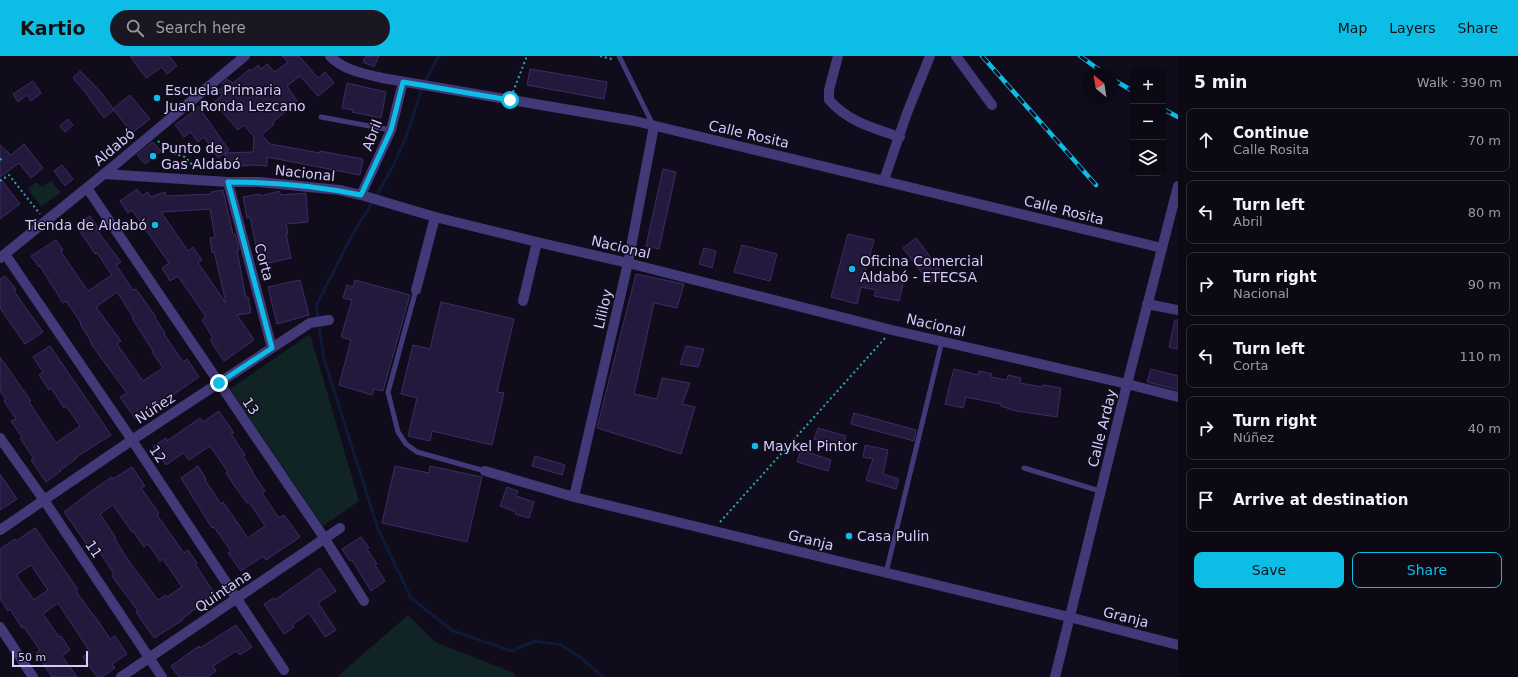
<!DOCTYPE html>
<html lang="en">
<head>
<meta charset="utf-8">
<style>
	:root { --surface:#0c0915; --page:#1a1722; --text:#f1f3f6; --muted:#9a9aa0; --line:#2c2a34; --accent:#0cbee6 }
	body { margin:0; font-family:"DejaVu Sans",sans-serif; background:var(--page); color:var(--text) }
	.controls { position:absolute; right:12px; top:12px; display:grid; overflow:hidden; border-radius:8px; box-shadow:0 2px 6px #0003 }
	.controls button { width:36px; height:36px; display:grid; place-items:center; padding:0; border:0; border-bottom:1px solid var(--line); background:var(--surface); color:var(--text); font:20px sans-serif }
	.compass { position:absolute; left:1082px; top:12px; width:36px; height:36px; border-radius:50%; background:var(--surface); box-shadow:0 2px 6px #0003; rotate:330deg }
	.scale { position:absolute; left:12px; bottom:10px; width:76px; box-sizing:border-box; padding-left:4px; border:2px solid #d4cafc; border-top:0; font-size:11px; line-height:14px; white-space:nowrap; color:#d4cafc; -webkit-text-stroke:3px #100c1c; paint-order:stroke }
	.stop { position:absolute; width:12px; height:12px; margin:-9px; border:3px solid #0cbee6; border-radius:50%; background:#fff }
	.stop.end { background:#0cbee6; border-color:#fff; box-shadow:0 1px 4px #0008 }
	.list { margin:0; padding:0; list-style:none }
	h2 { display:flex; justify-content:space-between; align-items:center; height:52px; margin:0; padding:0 16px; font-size:17px }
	h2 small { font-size:13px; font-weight:400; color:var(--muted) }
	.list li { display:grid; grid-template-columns:26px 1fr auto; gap:12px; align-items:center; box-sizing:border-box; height:64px; margin:0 8px 8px; padding:0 8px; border:1px solid var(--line); border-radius:8px }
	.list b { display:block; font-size:15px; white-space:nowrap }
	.list p { margin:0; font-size:13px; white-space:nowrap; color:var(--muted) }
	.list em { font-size:13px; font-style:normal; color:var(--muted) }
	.actions { display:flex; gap:8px; padding:12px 16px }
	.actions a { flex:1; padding:9px 0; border:1px solid var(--accent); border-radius:8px; text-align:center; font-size:14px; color:var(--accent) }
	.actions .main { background:var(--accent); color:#111 }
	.icon { flex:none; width:22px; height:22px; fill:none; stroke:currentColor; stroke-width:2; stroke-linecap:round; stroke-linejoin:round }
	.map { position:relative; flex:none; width:1178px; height:621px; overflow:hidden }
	header { display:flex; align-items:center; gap:24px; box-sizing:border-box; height:56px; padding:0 20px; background:var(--accent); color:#111 }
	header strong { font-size:19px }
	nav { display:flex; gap:22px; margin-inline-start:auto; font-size:14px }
	.search { width:280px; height:36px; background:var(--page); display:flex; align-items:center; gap:10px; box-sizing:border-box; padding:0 14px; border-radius:22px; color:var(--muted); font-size:15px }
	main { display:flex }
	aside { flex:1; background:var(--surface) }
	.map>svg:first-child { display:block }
</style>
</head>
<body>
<header>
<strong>Kartio</strong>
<div class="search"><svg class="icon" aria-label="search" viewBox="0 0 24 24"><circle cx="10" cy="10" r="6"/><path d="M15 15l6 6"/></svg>Search here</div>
<nav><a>Map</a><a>Layers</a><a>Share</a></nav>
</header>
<main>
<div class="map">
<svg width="1178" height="621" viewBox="0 0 1178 621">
	<rect width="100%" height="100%" fill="#100c1c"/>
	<!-- green -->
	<path fill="#102425" d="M51,125L61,136L41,151L28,133L36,126L42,131Z
		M310,278L359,445L323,470L230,333Z
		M408,559L435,586L512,616L517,621H337Z"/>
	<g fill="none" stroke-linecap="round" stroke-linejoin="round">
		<!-- stream -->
		<path stroke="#0d1a3a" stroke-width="3" d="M376,141L393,110L406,81L423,29L439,0
			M373,145L351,181L316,250L324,303L378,473L411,542L453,575L512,595L535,585L561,589L580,601L603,621"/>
	</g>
	<!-- building -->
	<path fill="#23193c" stroke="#3d2c66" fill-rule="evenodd" d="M130,0H169L177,10L167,18L162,11L146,22Z
		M282,0H299L318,22L325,16L334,27L318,40L300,20L287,30L297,45L284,55L285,56L273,66L274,68L262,79L270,88L320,97V95L363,103L360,119L267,101V110L254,109L226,111L225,97L253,96L254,81L244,69L238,74L214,46L222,39L218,35L224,30L222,28L227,23L233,27L250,13L251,15L258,9L261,13L267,8L275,16L288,6Z
		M366,0H379L374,11L363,6Z
		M530,13L607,26L604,43L527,29Z
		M80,15L100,35L114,54L104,62L89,42H90L73,22Z
		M33,25L41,37L31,45L27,39L18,46L13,38Z
		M347,27L386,36L381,62L352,56L353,54L342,52Z
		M130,39L150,63L132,77L113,53Z
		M198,50L229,94L218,102L204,81L198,86L190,76L184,81L175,69L198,52Z
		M68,63L73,69L65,76L60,70Z
		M153,86L161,95L145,108L137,99Z
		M24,88L43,112L31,122L19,107L0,121V89L11,99Z
		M62,109L73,123L65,130L54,115Z
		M663,113L676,116L659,193L646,190Z
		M0,122L20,148L0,163Z
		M137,133L142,140L148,136L151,141L165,136L166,140L211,138V136L223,134L233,178H235L238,188L239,194H237L246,242L248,241L251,257L237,259L254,284L224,305L210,284L213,282L202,264L206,261L178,220L170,225L162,212L169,207L132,154L128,157L120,145ZM210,153L215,181L210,182L212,197L214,195L226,247L198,207L202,204L193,191L188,195L161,156Z
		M279,135L281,139L306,137L308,166L286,168L288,178H286L291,202L260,209L250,161L247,162L243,141L260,138L261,140Z
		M90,160L98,172L96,173L121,206L116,209L133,234L136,233L156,261L155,262L165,277L164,278L183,306L187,303L199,321L136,364L120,341L127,337L91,288L92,287L80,268L81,267L66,245L63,247L40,210L39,211L31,200L56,184L63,194L61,196L88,235L112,219L97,197L95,198L76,169ZM117,236L133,261L132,262L153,295L152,296L163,312L143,325L117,288L121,285L96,251Z
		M848,178L874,184L863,223L880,227L882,218L904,223L899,245L874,240L876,234L861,231L857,248L831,241Z
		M916,182L943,218L930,228L903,192Z
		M742,189L777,198L770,225L734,216Z
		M704,192L716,195L712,212L699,208Z
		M636,218L684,228L677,252L654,247L634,338L657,343L662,322L690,327L682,348L695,351L681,398L597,372Z
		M5,220L16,233L14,235L43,276L25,288L0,252V223Z
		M300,224L309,259L277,268L268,231Z
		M355,224L410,239L383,335L374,333L372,339L339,329L351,284L341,281L352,244L343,242L347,229L353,231Z
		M441,246L514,263L497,336L504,337L492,389L432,375L430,385L408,380L417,342L401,338L413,289L430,293Z
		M1175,264H1178V293L1169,291Z
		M50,290L111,379L75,402L76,403L60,414L61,415L46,426L31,404L34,403L20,382L22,381L11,365L16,363L4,345L6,344L0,335V301L31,345L29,346L56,387L80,370L66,350L64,352L51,332L49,334L39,319L43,316L33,301Z
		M686,290L704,293L698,311L680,308Z
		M954,313L978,319L979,315L992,318L991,321L1007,324L1008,319L1021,322L1020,327L1042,331L1043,329L1061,332L1057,361L1016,355L1001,350V348L966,341L963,352L945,348Z
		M1151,313L1178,320V334L1147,326Z
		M219,355L234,377L231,378L245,399L243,400L253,416H252L265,435L262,437L279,462L284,459L300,481L266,504L263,500L241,515L228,497L231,495L214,471L212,472L181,422L198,410L206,423L205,424L221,448L223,446L248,482L265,470L249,446L247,447L234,429L226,417L228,416L210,390L189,404L183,397L166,409L153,391L166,382L167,385L200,362L203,366Z
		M854,357L916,374L914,385L851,368Z
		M818,372L846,380L843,391L814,383Z
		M865,389L888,394L883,418L899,423L896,433L866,424L873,403L863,401Z
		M801,394L831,404L828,415L797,406Z
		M535,400L565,409L562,419L532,410Z
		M395,410L429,417L430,410L482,421L467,486L382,467Z
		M132,411L145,430L141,432L159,457L157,459L184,497L188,494L197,507L195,508L215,538L182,563L183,564L154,582L136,556L138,555L112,520L114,518L98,494L93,497L64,456L94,433L112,421L113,423ZM113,449L132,476L133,475L144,491L148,488L160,505L163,503L182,531L167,541L166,539L158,544L128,504L115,483L116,482L100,458Z
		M0,418L17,443L0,454Z
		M507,431L518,435L516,440L534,446L529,462L515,458L516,456L500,450Z
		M35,472L66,516L78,534L76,535L93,559H94L110,583L115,580L127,598L112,608L115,612L102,621H97L83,601L90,596L58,547L43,558L59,581L61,580L70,594L62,600L77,621H52L36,597L40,594L24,571L22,572L10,553L8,555L0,543V493L15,483L16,485ZM31,509L48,534L34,544L16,519Z
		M361,481L369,492L367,493L377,508L375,509L385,525L371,535L352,504L350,505L342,493Z
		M320,512L336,535L318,547L336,574L325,581L309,557L292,569L294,571L284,578L264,548L274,542L275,544Z
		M236,569L252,591L240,599L236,595L213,610L216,615L208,621H179L171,610L199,590L200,592Z"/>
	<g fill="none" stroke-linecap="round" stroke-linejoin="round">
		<!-- path -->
		<path stroke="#33a5a7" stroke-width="2" stroke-dasharray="2 3" stroke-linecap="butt" d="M600,0L612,3
			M513,36L527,0
			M158,85L164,91L173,97L185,101L197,114
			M0,104L3,101
			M0,125L9,119L40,158
			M720,466L885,282"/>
		<!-- service -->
		<path stroke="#413978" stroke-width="5" d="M619,0L653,69
			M321,61L391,74
			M416,234L388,336L398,376L406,388L417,396L485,415
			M1024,412L1100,435
			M886,517L942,285"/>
		<!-- minor -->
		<path stroke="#413978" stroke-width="10" d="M330,0C343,14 365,18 382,22L635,65L1162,192
			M838,0L829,34V44C849,66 872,72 900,81
			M956,0L992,49
			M104,118L245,0
			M884,124L907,57L930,0
			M228,126L272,292
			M87,132L325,483L364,545
			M361,139L391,74L403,26
			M5,198L132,384L284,614
			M416,234L435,161
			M523,245L537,186
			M1147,248L1178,254
			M1127,328L1178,341
			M0,382L44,444L162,621
			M485,415L574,441L1069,561L1178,589
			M574,441L628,207L654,70
			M0,474L132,384L310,267L329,264
			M0,571L33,621
			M121,621L340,472"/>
		<!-- tertiary -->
		<path stroke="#413978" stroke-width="10" d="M0,202L104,118L228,126H259L339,134L361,139L435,161L537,186L628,207L892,274L1127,328
			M1055,621L1127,328L1178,130"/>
		<defs>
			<path id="rail" d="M982,0L1096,129
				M1080,0L1105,18
				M1112,23L1133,35
				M1163,53L1178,61"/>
		</defs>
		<!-- rail casing -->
		<use href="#rail" stroke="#0cbee6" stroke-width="4.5"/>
		<!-- rail -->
		<use href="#rail" stroke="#100c1c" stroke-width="3" stroke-dasharray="9" stroke-linecap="butt"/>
	</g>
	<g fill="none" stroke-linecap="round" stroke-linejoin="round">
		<!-- route -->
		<path stroke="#0cbee6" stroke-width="5" d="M219,327L272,292L228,126C273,126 318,130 361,139L391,74L403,26L510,44"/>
	</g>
	<!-- markers -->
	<g fill="#0cbee6" stroke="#100c1c" stroke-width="1.5">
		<circle cx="157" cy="42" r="4"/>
		<circle cx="153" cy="100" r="4"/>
		<circle cx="155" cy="169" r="4"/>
		<circle cx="852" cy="213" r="4"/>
		<circle cx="755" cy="390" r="4"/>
		<circle cx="849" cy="480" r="4"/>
	</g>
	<g text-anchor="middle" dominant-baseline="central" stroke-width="3" stroke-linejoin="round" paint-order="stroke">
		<!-- poi labels -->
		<g font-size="14" fill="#d4cafc" stroke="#100c1c" text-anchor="start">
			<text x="165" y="34">Escuela Primaria<tspan x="165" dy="16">Juan Ronda Lezcano</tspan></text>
			<text x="161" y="92">Punto de<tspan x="161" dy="16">Gas Aldabó</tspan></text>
			<text x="147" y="169" text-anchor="end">Tienda de Aldabó</text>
			<text x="860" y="205">Oficina Comercial<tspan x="860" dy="16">Aldabó - ETECSA</tspan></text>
			<text x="763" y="390">Maykel Pintor</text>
			<text x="857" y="480">Casa Pulin</text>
		</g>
		<!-- street labels -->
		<g font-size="14" fill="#d4cafc" stroke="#100c1c">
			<text transform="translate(749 78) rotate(13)">Calle Rosita</text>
			<text transform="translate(372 79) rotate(-69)">Abril</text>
			<text transform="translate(114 91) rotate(-40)">Aldabó</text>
			<text transform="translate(305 117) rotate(6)">Nacional</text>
			<text transform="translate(1064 154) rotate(14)">Calle Rosita</text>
			<text transform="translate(621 191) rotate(13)">Nacional</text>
			<text transform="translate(264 206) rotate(75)">Corta</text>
			<text transform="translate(603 253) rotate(-77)">Lililoy</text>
			<text transform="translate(936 269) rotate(13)">Nacional</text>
			<text transform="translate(251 350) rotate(56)">13</text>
			<text transform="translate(155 352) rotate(-33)">Núñez</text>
			<text transform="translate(1102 372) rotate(-76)">Calle Arday</text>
			<text transform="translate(158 398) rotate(56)">12</text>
			<text transform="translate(811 484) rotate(14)">Granja</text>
			<text transform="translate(94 493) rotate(56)">11</text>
			<text transform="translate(223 535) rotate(-34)">Quintana</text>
			<text transform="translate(1126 561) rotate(14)">Granja</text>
		</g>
	</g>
</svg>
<div class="controls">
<button>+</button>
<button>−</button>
<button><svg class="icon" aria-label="layers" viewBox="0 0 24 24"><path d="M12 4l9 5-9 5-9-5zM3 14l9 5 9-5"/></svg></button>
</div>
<svg class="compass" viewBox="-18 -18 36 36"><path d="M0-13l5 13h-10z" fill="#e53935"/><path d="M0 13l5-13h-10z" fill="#9a9aa0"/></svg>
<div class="scale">50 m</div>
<div class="stop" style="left:510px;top:44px"></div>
<div class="stop end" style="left:219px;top:327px"></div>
</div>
<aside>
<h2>5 min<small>Walk · 390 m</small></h2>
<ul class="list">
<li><svg class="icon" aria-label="ahead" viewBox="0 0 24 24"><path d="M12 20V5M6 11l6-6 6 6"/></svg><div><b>Continue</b><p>Calle Rosita</p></div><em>70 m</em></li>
<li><svg class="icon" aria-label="left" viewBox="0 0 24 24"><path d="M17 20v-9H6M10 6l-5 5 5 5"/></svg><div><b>Turn left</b><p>Abril</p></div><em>80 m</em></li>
<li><svg class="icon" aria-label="right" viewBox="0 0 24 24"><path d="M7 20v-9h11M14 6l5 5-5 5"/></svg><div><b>Turn right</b><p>Nacional</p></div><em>90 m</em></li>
<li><svg class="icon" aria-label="left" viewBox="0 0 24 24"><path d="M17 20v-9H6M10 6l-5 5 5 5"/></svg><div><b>Turn left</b><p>Corta</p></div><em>110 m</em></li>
<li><svg class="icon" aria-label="right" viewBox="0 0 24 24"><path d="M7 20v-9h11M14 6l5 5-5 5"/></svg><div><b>Turn right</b><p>Núñez</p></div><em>40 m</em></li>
<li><svg class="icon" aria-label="arrive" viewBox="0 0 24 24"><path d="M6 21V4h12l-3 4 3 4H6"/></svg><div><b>Arrive at destination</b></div></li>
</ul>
<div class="actions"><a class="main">Save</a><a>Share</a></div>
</aside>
</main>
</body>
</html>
